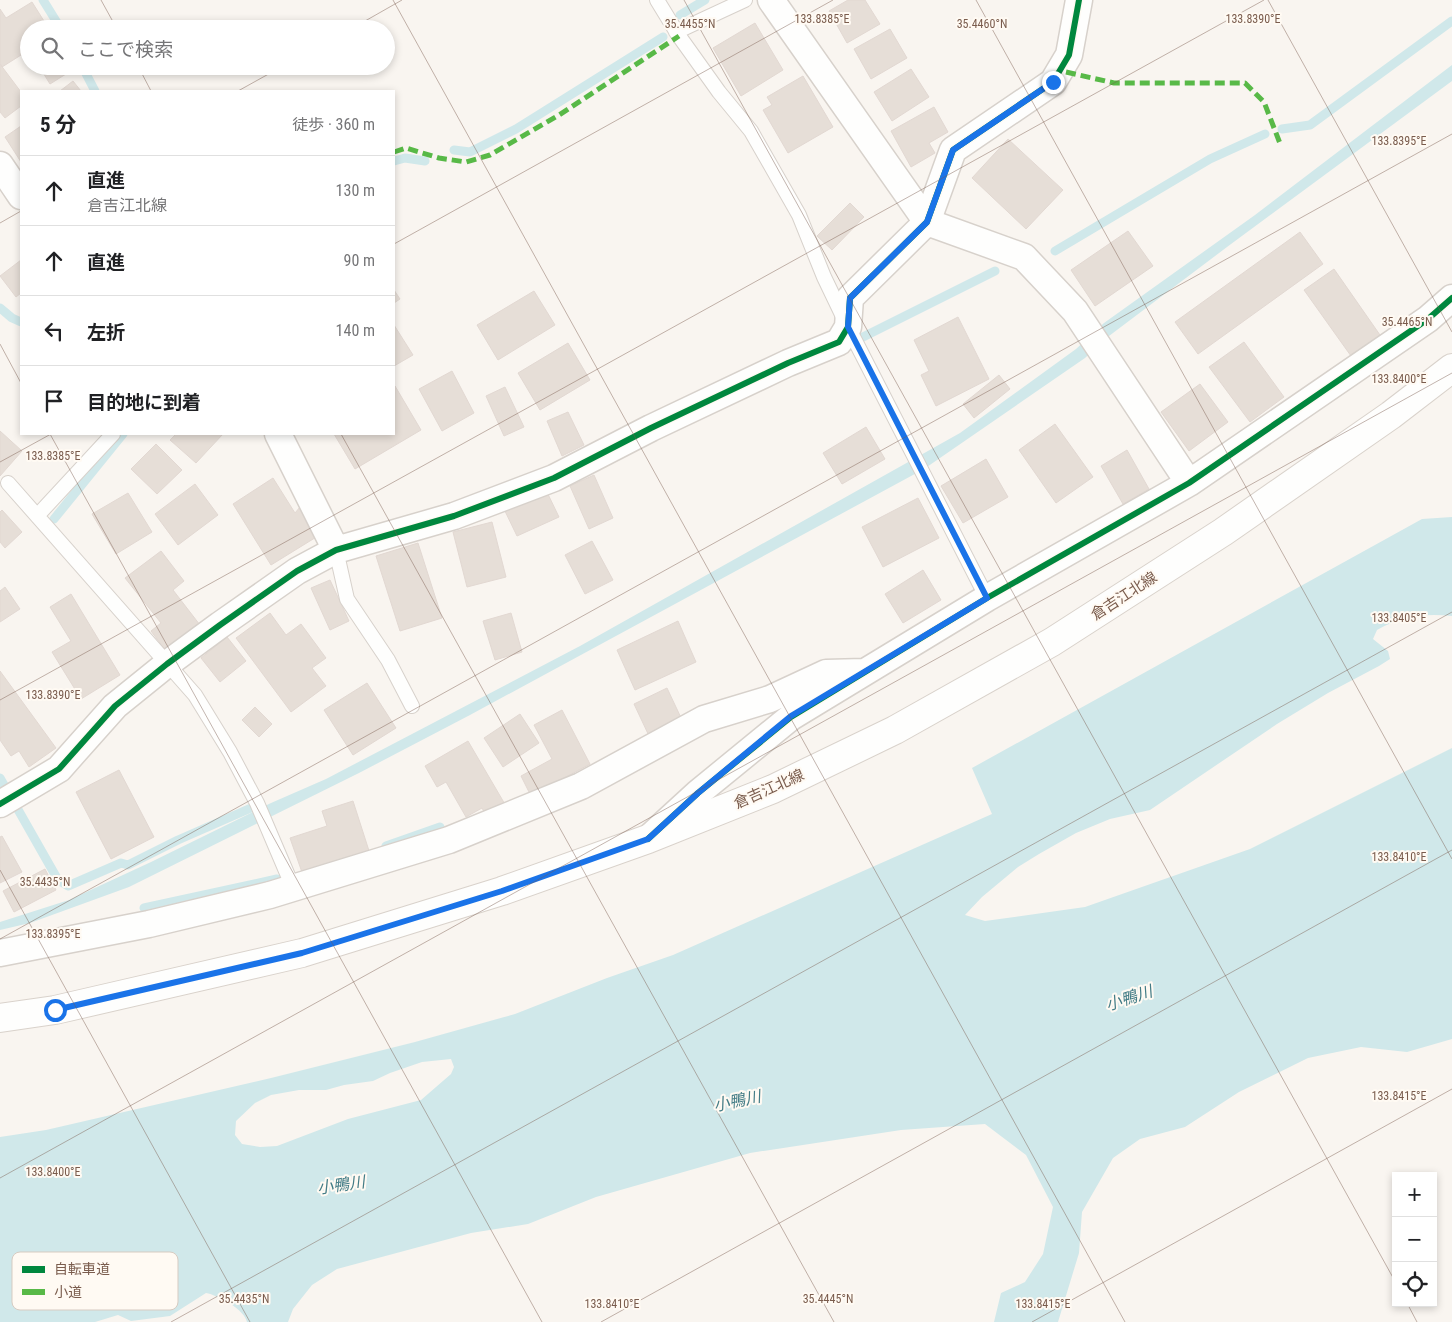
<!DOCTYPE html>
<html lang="ja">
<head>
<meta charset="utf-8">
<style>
	:root { --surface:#fff; --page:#f6f6f6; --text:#202124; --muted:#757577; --line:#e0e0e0 }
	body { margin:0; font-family:"Roboto Condensed","Noto Sans JP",sans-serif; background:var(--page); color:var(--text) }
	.controls { position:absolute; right:15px; bottom:15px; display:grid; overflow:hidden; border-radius:0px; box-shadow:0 2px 8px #0003 }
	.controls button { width:45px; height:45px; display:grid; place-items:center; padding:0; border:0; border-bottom:1px solid var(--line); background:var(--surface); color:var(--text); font:25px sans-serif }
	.stop { position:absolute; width:15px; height:15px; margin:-11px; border:4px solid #1a73e8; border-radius:50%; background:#fff }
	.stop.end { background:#1a73e8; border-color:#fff; box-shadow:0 1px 5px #0008 }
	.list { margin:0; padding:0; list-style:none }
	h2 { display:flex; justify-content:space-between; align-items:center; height:65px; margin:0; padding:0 20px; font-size:21px }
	h2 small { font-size:16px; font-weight:400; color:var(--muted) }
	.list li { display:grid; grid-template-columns:32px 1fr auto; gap:15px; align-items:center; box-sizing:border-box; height:70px; padding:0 20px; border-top:1px solid var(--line) }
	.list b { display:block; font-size:19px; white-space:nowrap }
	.list p { margin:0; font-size:16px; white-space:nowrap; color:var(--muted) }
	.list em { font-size:16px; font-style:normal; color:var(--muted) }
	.icon { flex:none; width:28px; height:28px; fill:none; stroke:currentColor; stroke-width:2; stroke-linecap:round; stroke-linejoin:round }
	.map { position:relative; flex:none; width:1452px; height:1322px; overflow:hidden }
	.search { position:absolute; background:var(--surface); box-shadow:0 2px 8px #0003; left:20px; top:20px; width:375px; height:55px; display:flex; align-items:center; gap:12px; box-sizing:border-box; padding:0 18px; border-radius:28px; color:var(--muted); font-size:19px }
	.panel { position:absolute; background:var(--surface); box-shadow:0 2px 8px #0003; left:20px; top:90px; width:375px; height:345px; border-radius:0px }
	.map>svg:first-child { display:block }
</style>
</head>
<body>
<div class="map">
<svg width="1452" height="1322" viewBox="0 0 1452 1322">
	<rect width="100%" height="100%" fill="#f9f5f0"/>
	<!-- water -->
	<path fill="#d0e8ea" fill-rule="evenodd" d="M1452,65V81L1227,247L1109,336L1085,358L924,469L470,715L359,773L129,887L30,923L0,930V922L69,900L151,862L271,803L326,779L580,646L960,433L1076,349L1104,323L1255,215Z
		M1452,517V616C1425,613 1401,616 1377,630L1373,639L1388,651L1390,659L1379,666L1328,693L1277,724L1150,810L1110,819L1076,833L1039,854L1018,867L982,897L965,915L985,921L1085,907L1250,849L1452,748V1039L1407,1052L1361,1047L1308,1058L1239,1092L1185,1127L1140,1139L1113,1158L1082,1212L1079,1253L1058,1322H994L1001,1293L1025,1282L1043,1254L1053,1207L1026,1155L985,1124L901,1130L750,1153L596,1197L528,1224L471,1233L337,1269L312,1285L293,1309L288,1322H247C245,1310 218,1295 206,1293L170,1316L131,1321L118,1315L95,1322H0V1137L46,1130L271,1078L415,1042L515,1014L607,978L673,955L992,814L972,768L1422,519ZM451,1059L454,1067L451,1074L421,1100L348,1119L277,1146L260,1147L242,1144L235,1135L236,1121L255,1103L271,1095L299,1090H326L344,1085L373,1081L390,1073L422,1062Z"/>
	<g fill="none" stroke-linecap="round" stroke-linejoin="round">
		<!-- stream -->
		<path stroke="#d0e8ea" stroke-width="9" d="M43,0L61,29
			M680,15L705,0
			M82,66L95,91
			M1282,129L1310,125L1452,21
			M454,150L470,152L516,129L663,37
			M394,161L405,158L425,161
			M1055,251L1210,159L1265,134
			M0,308L12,318L21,322
			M861,338L995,271
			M54,519L123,434
			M0,778L58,880L68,886L121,863L128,865L178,840L251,808
			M386,846L440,827
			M144,908L277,879"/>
	</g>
	<!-- building -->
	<path fill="#e6ded7" stroke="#e2d8d2" d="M848,0H865L880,24L847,43L829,11Z
		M32,2L49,29H29V50L2,67L0,63V9L6,18Z
		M755,23L783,70L741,96L713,48Z
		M890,29L907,58L871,79L854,49Z
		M0,64L21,92V106L5,118L0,112Z
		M39,66H72L74,69L50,84Z
		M911,69L929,97L892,121L874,92Z
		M803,76L833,127L788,153L763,110L772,105L767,97Z
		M73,81L81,91H60Z
		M934,107L948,132L929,143L935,153L911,167L891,131Z
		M21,126V162L5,137Z
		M1008,139L1063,190L1026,229L972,178Z
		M850,203L864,217L832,250L817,236Z
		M1128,231L1153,266L1095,306L1071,270Z
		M1300,232L1323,264L1198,354L1175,322Z
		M21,260V293L16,297L0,276Z
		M1334,269L1380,335L1351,356L1304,290Z
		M394,290L400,299L394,303Z
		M534,291L555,325L498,360L477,325Z
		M958,317L989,379L936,406L921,375L929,371L914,340Z
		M394,325L413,355L394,366Z
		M1244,342L1284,397L1250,422L1209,367Z
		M568,343L590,380L540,410L518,373Z
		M452,371L474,413L442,431L419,389Z
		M999,375L1010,389L974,418L963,404Z
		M1200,384L1228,422L1189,451L1161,412Z
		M395,386L421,430L355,469L334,434H394Z
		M505,387L524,427L504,436L486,396Z
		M568,412L584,445L562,456L547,421Z
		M1055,424L1093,477L1056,503L1019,450Z
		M866,427L885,459L842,484L823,453Z
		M0,431L22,451L0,476Z
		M176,434H223L196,463L170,440Z
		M156,444L182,470L157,494L131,469Z
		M1127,450L1149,489L1123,504L1101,466Z
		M986,459L1008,497L963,523L941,486Z
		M594,475L613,518L589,529L570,486Z
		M273,478L295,513L300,507L318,536L271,565L233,504Z
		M195,484L218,515L178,545L155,514Z
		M545,488L559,517L517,536L503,507Z
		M128,493L152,532L116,554L92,514Z
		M918,498L939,538L883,567L862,527Z
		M2,510L22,532L5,548L0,542V512Z
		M492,522L506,577L467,587L453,532Z
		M592,541L613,580L585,594L565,555Z
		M418,543L442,618L400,631L376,556Z
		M161,551L184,581L173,590L200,625L166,651L151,631L161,623L125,578Z
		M923,570L941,600L903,623L885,594Z
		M330,580L349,621L330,630L311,588Z
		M5,587L20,609L0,622V591Z
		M71,594L120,675L81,699L52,652L71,641L50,607Z
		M270,613L286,635L301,624L326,658L312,668L326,686L291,712L236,638Z
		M511,613L522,652L495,660L483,621Z
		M678,621L696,662L635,690L617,650Z
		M227,637L246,661L220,682L201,658Z
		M0,671L56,748L29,767L19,751L11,756L0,740Z
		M367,683L396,728L353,755L324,710Z
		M667,688L683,722L650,738L634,704Z
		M255,707L272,724L259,737L242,720Z
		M562,710L590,764L531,796L521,776L552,759L534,725Z
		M520,714L539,743L503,767L484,738Z
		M468,741L506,806L487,817L482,808L466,817L446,782L437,787L425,766Z
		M119,770L154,837L111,859L76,792Z
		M353,801L371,857L304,878L290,838L327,826L322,811Z
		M2,836L22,872L0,883V837Z
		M45,869L56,890L14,912L3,891Z"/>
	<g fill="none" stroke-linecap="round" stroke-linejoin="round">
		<defs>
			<path id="service" d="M657,0L679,36L719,92L751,131L799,215L824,277L848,327L987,598
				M676,32L745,0
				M8,483L195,695L230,752L257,803L289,878
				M37,516L113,434
				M336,550L347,599L388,660L412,706"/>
			<path id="minor" d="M771,0L927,222L1024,257L1075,311L1189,483
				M0,165L21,196
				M278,434L336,550
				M0,804L59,769L115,706L167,664L220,625L297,571L336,550L454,516L554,478L651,428L788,363L839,342L848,327L850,298L927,222L953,150L1053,82L1069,55L1079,0
				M650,837L698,793L791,717L987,598L1189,483L1428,319L1452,298
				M0,953L149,924L270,895L449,840L581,786L704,719L770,699L826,673L864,672"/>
			<path id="secondary" d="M0,1018L55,1010L302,953L502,891L648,839L773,789L895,730L1052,642L1223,532L1391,415L1452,368"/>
		</defs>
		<!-- service casing -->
		<use href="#service" stroke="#d7d1cb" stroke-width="16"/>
		<!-- minor casing -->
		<use href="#minor" stroke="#d7d1cb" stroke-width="29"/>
		<!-- secondary casing -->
		<use href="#secondary" stroke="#d9d2cb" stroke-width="30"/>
		<!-- service -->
		<use href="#service" stroke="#fefefd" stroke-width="14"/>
		<!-- minor -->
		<use href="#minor" stroke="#fefefd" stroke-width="26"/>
		<!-- secondary -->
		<use href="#secondary" stroke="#fefefd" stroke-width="28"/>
		<!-- quiet -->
		<path stroke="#58b947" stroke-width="5" stroke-dasharray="10 5" stroke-linecap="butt" d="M1066,72L1114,83H1245L1264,102L1281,146
			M394,152L406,148L439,158L466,162L490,155L559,115L679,36"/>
		<defs>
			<path id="cycleway" d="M0,804L59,769L115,706L167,664L220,625L297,571L336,550L454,516L554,478L651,428L788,363L839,342L848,327L850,298L927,222L953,150L1053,82L1069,55L1079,0
				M648,839L698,793L791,717L987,598L1189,483L1428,319L1452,298"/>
		</defs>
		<!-- cycleway casing -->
		<use href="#cycleway" stroke="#fffaf3" stroke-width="9"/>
		<!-- cycleway -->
		<use href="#cycleway" stroke="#00873e" stroke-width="6"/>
	</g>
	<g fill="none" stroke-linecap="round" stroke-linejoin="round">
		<!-- route -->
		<path stroke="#1a73e8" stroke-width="6" d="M55,1010L302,953L502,891L648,839L698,793L791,716L987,598L848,327L850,298L927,222L953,150L1053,82"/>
	</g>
	<!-- ticks -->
	<path fill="none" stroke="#7a5c4d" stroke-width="1" stroke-opacity="0.45" d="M101,0L117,29M393,0L1125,1322M684,0L1396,1283M976,0L1452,859M1268,0L1452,332M351,29L402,0M138,66L151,91M238,91L283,66M0,223L21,211M394,244L833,0M0,344L21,383M50,434L542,1322M341,434L834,1322M0,462L51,434M0,700L1264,0M0,870L250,1322M0,939L1452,134M0,1178L1452,373M1407,1303L1417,1322M171,1322L1452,612M601,1322L1452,850M1032,1322L1452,1089"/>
	<g text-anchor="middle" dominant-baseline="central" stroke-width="4" stroke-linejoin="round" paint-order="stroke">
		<!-- street labels -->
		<g font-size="15" fill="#7a5c4d" stroke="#fffaf3">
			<text transform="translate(1124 596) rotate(-33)">倉吉江北線</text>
			<text transform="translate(769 789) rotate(-24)">倉吉江北線</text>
		</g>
		<!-- water labels -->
		<g font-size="16" font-style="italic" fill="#437c86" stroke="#fffaf3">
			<text transform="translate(1129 998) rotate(-18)">小鴨川</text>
			<text transform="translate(737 1101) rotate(-12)">小鴨川</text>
			<text transform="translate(341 1185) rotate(-8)">小鴨川</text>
		</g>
	</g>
	<!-- legend -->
	<rect x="12" y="1252" width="166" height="58" rx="8" fill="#fffaf3" stroke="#d7cbc1" stroke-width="1"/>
	<rect x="22" y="1266" width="23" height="7" fill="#00873e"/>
	<rect x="22" y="1289" width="23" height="6" fill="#58b947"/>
	<g font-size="14" fill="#7a5c4d">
		<text x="54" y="1274">自転車道</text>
		<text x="54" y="1297">小道</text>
	</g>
	<g font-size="12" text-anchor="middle" fill="#7a5c4d" stroke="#fffaf3" stroke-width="4" stroke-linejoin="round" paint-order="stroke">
		<text x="822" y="23">133.8385°E</text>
		<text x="1253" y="23">133.8390°E</text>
		<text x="690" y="28">35.4455°N</text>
		<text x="982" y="28">35.4460°N</text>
		<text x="1399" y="145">133.8395°E</text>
		<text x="1407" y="326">35.4465°N</text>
		<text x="1399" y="383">133.8400°E</text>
		<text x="53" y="460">133.8385°E</text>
		<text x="1399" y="622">133.8405°E</text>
		<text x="53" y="699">133.8390°E</text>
		<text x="1399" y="861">133.8410°E</text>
		<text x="45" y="886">35.4435°N</text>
		<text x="53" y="938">133.8395°E</text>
		<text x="1399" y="1100">133.8415°E</text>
		<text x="53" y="1176">133.8400°E</text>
		<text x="244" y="1303">35.4435°N</text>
		<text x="828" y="1303">35.4445°N</text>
		<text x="612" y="1308">133.8410°E</text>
		<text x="1043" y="1308">133.8415°E</text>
	</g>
</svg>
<div class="controls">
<button>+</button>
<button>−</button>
<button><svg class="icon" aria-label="locate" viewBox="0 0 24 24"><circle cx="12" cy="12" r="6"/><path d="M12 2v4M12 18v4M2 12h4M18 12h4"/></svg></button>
</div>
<div class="stop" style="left:55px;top:1010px"></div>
<div class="stop end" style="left:1053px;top:82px"></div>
<div class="search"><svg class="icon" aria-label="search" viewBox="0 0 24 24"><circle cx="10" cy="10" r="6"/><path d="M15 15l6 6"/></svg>ここで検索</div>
<section class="panel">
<h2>5 分<small>徒歩 · 360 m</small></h2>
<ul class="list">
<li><svg class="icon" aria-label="ahead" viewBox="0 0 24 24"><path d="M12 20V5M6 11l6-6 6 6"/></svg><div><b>直進</b><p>倉吉江北線</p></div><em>130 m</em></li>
<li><svg class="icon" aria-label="ahead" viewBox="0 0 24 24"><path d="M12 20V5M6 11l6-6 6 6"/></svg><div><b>直進</b></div><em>90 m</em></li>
<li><svg class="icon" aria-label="left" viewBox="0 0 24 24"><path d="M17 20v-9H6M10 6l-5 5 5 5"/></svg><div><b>左折</b></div><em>140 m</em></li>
<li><svg class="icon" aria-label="arrive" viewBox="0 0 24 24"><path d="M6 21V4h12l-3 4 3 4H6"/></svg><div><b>目的地に到着</b></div></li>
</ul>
</section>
</div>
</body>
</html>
